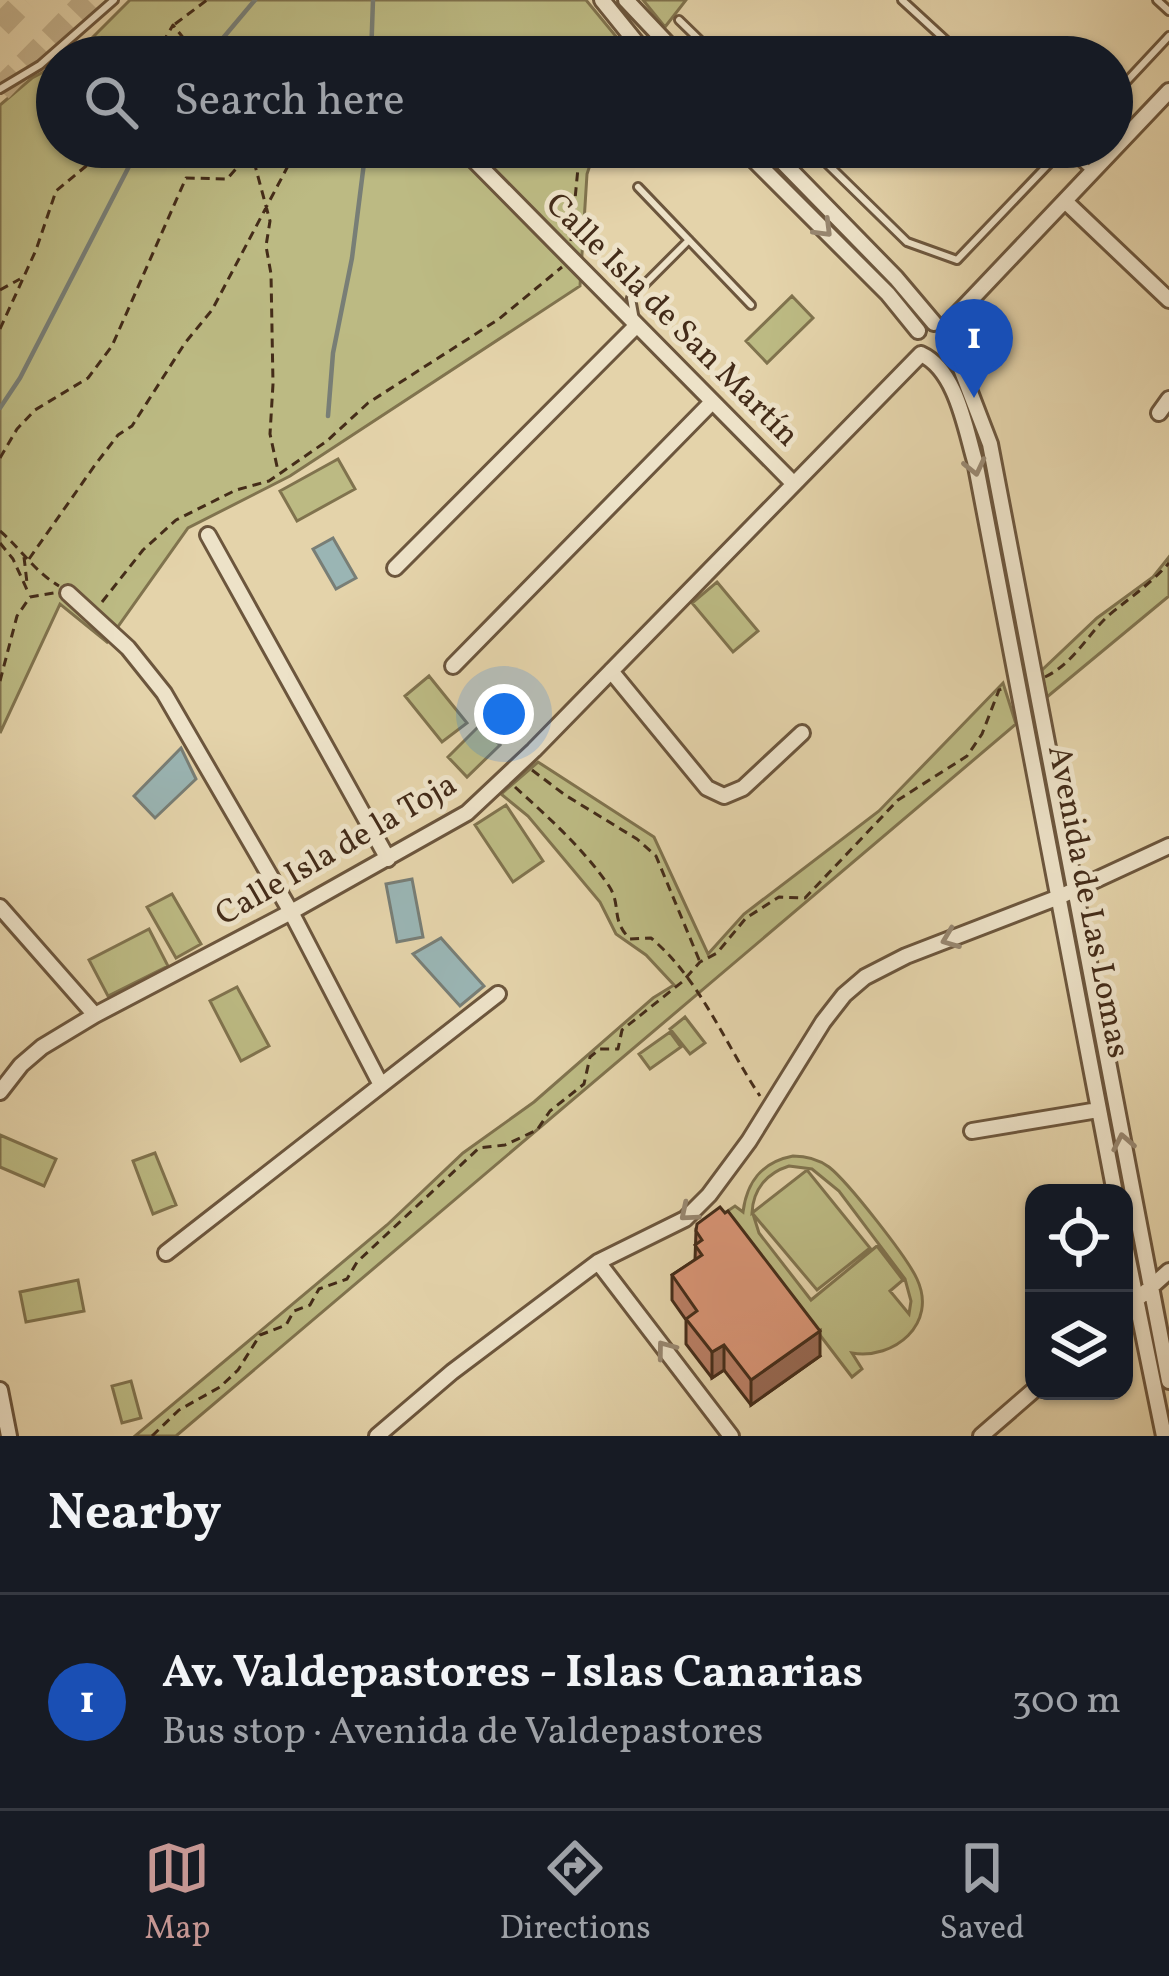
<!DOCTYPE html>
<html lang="en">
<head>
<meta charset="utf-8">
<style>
	:root { --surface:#171b24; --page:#20242c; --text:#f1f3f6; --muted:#9ea1a6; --line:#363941; --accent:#c59692 }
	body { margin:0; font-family:Vollkorn,serif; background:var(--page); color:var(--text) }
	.controls { position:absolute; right:36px; bottom:36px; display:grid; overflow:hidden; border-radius:24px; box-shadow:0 3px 9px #0004 }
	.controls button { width:108px; height:108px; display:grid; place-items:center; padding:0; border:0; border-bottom:3px solid var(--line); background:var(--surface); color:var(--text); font:60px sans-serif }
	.you { position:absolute; left:504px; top:714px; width:42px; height:42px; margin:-30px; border:9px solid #fff; border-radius:50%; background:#1a73e8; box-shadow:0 0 0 18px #1a73e833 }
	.badge { display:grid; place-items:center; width:78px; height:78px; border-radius:50%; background:var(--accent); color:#fff; font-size:39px; font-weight:700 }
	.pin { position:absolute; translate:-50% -99px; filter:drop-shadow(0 3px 6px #0008) }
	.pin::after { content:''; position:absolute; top:63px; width:42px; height:36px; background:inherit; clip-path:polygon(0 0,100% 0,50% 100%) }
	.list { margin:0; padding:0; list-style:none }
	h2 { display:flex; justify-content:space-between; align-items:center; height:156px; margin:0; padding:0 48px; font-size:51px }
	h2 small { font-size:39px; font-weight:400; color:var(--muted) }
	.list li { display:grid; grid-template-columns:78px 1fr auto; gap:36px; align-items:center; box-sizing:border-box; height:216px; padding:0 48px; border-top:3px solid var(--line) }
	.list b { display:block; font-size:45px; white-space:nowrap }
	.list p { margin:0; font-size:39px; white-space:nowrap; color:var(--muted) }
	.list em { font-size:39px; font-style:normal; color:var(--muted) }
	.icon { flex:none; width:66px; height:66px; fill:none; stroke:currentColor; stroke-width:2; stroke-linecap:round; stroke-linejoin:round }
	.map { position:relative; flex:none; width:1169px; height:1436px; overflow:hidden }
	.search { position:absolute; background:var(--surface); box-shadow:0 3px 9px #0004; left:36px; right:36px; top:36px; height:132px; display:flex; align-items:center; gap:30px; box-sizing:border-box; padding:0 42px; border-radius:66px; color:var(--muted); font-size:45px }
	.sheet { height:372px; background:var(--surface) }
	nav { display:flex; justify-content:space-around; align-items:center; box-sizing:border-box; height:168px; border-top:3px solid var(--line); background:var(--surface); font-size:33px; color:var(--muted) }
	nav a { display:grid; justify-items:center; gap:6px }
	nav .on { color:var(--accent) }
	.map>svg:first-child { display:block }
</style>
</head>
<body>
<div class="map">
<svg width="1169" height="1436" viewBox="0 0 1169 1436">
	<rect width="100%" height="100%" fill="#e4d3aa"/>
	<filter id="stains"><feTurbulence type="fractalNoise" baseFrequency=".00167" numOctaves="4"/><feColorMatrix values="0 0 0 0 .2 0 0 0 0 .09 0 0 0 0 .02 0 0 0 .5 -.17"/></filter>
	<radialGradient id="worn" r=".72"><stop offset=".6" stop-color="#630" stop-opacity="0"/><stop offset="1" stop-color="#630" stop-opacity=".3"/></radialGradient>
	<!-- green -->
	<path fill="#bcba83" stroke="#80734e" stroke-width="3" fill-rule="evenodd" d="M130,0H586L633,57H73Z
		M643,0H686L665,27Z
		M57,65V147H596L587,174L580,286L290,476L188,528L107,642L60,604L0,733V105L32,78Z
		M792,296L813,318L767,363L746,341Z
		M338,459L355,489L297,521L280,491Z
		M1169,557V596L1047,697L1041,671L1097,618L1153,577Z
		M717,582L758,631L733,652L692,603Z
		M429,676L467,723L442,742L405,696Z
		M1003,683L1016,724L176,1436H135L387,1225L463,1153L534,1102L653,998L674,985L646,955L616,934L600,902L528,816L501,794L538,762L654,837L708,954L744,914L879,811Z
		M480,725L500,745L467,777L448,757Z
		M506,805L543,861L513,882L475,825Z
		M172,894L201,944L176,958L147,907Z
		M149,929L168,966L108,996L89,960Z
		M237,987L269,1046L241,1061L210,1001Z
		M685,1017L705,1043L690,1054L670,1029Z
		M670,1032L681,1047L650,1069L639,1054Z
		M0,1135L56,1159L44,1186L0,1167Z
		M155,1153L176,1205L153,1214L133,1161Z
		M793,1156C807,1156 818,1159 829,1167C848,1182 907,1257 917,1279C938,1324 894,1360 852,1353L862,1369L852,1377L726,1212L735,1206L743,1212C747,1181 762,1162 793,1156ZM789,1166L812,1169L839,1191L905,1279L911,1301L909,1314L890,1291L903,1280L877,1246L811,1300L759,1233L753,1214L817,1290L870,1248L807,1170L752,1213C753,1189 767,1173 789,1166Z
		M78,1280L84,1311L26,1322L20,1292Z
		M131,1381L141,1418L122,1423L112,1386Z"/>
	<!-- water -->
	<path fill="#9ab5b4" stroke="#787e76" stroke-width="3" d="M333,538L356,578L336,589L313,549Z
		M181,748L196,779L155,818L134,796Z
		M412,879L423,937L397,942L386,884Z
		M441,938L484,986L460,1006L413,954Z"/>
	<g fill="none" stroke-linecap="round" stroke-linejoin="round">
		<!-- stream -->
		<path stroke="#787e76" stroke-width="4.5" d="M207,57L255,0
			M371,57L373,0
			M0,408L20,378L139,147
			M328,416L333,353L352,258L366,147"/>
		<!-- highway-tunnel -->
		<path stroke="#c4b28d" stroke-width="24" stroke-dasharray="24 12" stroke-linecap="butt" d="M0,26L25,0
			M0,90L88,0"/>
		<defs>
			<path id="lane" d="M902,0L964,57
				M1157,0L1169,11
				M679,20L717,57
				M0,89L40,65L114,0
				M1112,97L1169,36
				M810,147L907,242L957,260L1065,147
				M1063,147L1092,172
				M638,187L751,305
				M635,320L631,298L689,240"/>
			<path id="street" d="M602,0L648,57
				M626,0L680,57
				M461,147L792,482
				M741,147L888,294L918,331
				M768,147L896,278L934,323
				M1066,202L1169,300
				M945,327L990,444L1169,1381
				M945,327L1169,91
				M921,354C956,370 965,427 975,461L1115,1193
				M1159,413L1169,399
				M208,535L388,859
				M395,568L636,326
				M68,593L128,648L164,693L291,912L381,1085
				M453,666L712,402
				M611,671L707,788L724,796L743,788L802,733
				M0,907L95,1015
				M0,1092L21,1065L42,1047L95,1015L291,912L467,813L534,750L921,354
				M972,1131L1098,1110
				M1124,1240L1164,1436
				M166,1253L498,994
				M598,1262L731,1436
				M1124,1311L1169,1271
				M0,1390L9,1436
				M377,1436L452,1372L598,1262L685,1219L709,1195L749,1141L823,1022L844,995L865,977L906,956L1059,897L1169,846
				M981,1436L1034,1390"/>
		</defs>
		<!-- lane casing -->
		<use href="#lane" stroke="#6c563d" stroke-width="12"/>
		<!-- street casing -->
		<use href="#street" stroke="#6c563d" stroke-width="20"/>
		<!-- path -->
		<path stroke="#442c19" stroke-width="3" stroke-dasharray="9 6" stroke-linecap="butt" d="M175,24L207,0
			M161,57L159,49L173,25L185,40L214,57
			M250,147L270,221L266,246L271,274L273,384L270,434L278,471
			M571,241L580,147
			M0,290L20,279
			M0,329L36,250L56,191L109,147
			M0,458L17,429L35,410L88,378L112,346L186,178L227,179L255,147
			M0,531C21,549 35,572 59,586
			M0,543L13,559L28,592
			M24,557L27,583
			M29,559L95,465L118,435L132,426L185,343L212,310L298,147
			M102,602L143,550L176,520L236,490L269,481L327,441L368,403L499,319L562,267
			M1045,677C1074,663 1087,635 1109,615C1132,596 1148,586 1169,563
			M0,681L17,616L30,597L54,593
			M532,770L565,795L637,839L656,856L700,962
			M515,787C549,818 583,848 609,886C622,906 610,919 630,939L651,938C700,979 725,1044 760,1096
			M152,1436L179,1410L220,1387L238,1370L260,1335L286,1325L294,1311L310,1305L319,1289L347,1279L357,1262L479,1148L505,1145L537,1130L550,1111L584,1084L590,1057L600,1049H618L622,1030L682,982L700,962L717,953L746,918L779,897L805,898L898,800L967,756L982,734L999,690L1007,688"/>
		<!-- lane -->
		<use href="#lane" stroke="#ede2c8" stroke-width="6"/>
		<!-- street -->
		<use href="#street" stroke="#ede2c8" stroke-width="14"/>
	</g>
	<!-- wall -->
	<path fill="#ba7f65" stroke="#442c19" stroke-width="3" d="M696,1231L820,1356L751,1405L724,1370L712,1378L686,1344V1320L672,1300V1275L695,1260Z"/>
	<!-- shaded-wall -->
	<path fill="#976852" stroke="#442c19" stroke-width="3" d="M820,1331V1356L751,1405V1380Z
		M724,1345V1370L712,1378V1352Z"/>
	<!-- building -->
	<path fill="#d89475" stroke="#442c19" stroke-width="3" d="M720,1207L725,1213L728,1211L820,1331L751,1380L724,1345L712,1352L686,1319L697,1311L672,1275L702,1255L695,1245L702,1240L696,1231L697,1224Z"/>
	<!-- one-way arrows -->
	<defs><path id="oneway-chevron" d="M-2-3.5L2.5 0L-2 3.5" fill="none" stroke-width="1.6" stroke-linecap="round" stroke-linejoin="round" transform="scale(3)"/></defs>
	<g stroke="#988770">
		<use href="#oneway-chevron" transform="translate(824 229) rotate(45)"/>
		<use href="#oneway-chevron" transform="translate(975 467) rotate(77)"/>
		<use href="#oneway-chevron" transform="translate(950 939) rotate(159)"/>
		<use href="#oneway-chevron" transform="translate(1123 1142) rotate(-101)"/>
		<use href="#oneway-chevron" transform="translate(688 1213) rotate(140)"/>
		<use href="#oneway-chevron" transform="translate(665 1349) rotate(-127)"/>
	</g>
	<g text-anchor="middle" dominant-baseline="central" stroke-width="10" stroke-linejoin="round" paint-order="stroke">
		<!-- street labels -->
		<g font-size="33" fill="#442c19" stroke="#ede2c8">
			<text transform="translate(671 321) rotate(45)">Calle Isla de San Martín</text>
			<text transform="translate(337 851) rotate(-30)">Calle Isla de la Toja</text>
			<text transform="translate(1087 902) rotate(79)">Avenida de Las Lomas</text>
		</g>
	</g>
	<rect width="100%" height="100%" filter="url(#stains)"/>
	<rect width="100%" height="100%" fill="url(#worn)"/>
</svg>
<div class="controls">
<button><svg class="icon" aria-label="locate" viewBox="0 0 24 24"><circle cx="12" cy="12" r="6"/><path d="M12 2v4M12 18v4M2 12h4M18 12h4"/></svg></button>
<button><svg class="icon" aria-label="layers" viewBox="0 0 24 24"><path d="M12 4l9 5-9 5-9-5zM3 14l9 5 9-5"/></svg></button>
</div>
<div class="you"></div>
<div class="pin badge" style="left:974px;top:398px;background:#1a4fb4">1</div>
<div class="search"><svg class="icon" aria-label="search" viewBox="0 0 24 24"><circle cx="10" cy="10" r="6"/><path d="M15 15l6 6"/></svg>Search here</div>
</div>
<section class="sheet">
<h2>Nearby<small></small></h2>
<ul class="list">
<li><span class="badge" style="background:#1a4fb4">1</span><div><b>Av. Valdepastores - Islas Canarias</b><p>Bus stop · Avenida de Valdepastores</p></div><em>300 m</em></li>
</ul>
</section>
<nav>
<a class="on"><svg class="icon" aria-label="map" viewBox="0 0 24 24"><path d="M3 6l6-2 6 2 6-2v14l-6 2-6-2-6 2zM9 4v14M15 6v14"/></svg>Map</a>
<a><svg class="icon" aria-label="directions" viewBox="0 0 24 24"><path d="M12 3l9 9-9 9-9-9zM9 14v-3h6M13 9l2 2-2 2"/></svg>Directions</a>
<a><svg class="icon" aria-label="saved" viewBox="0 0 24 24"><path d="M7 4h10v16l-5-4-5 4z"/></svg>Saved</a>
</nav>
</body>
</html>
